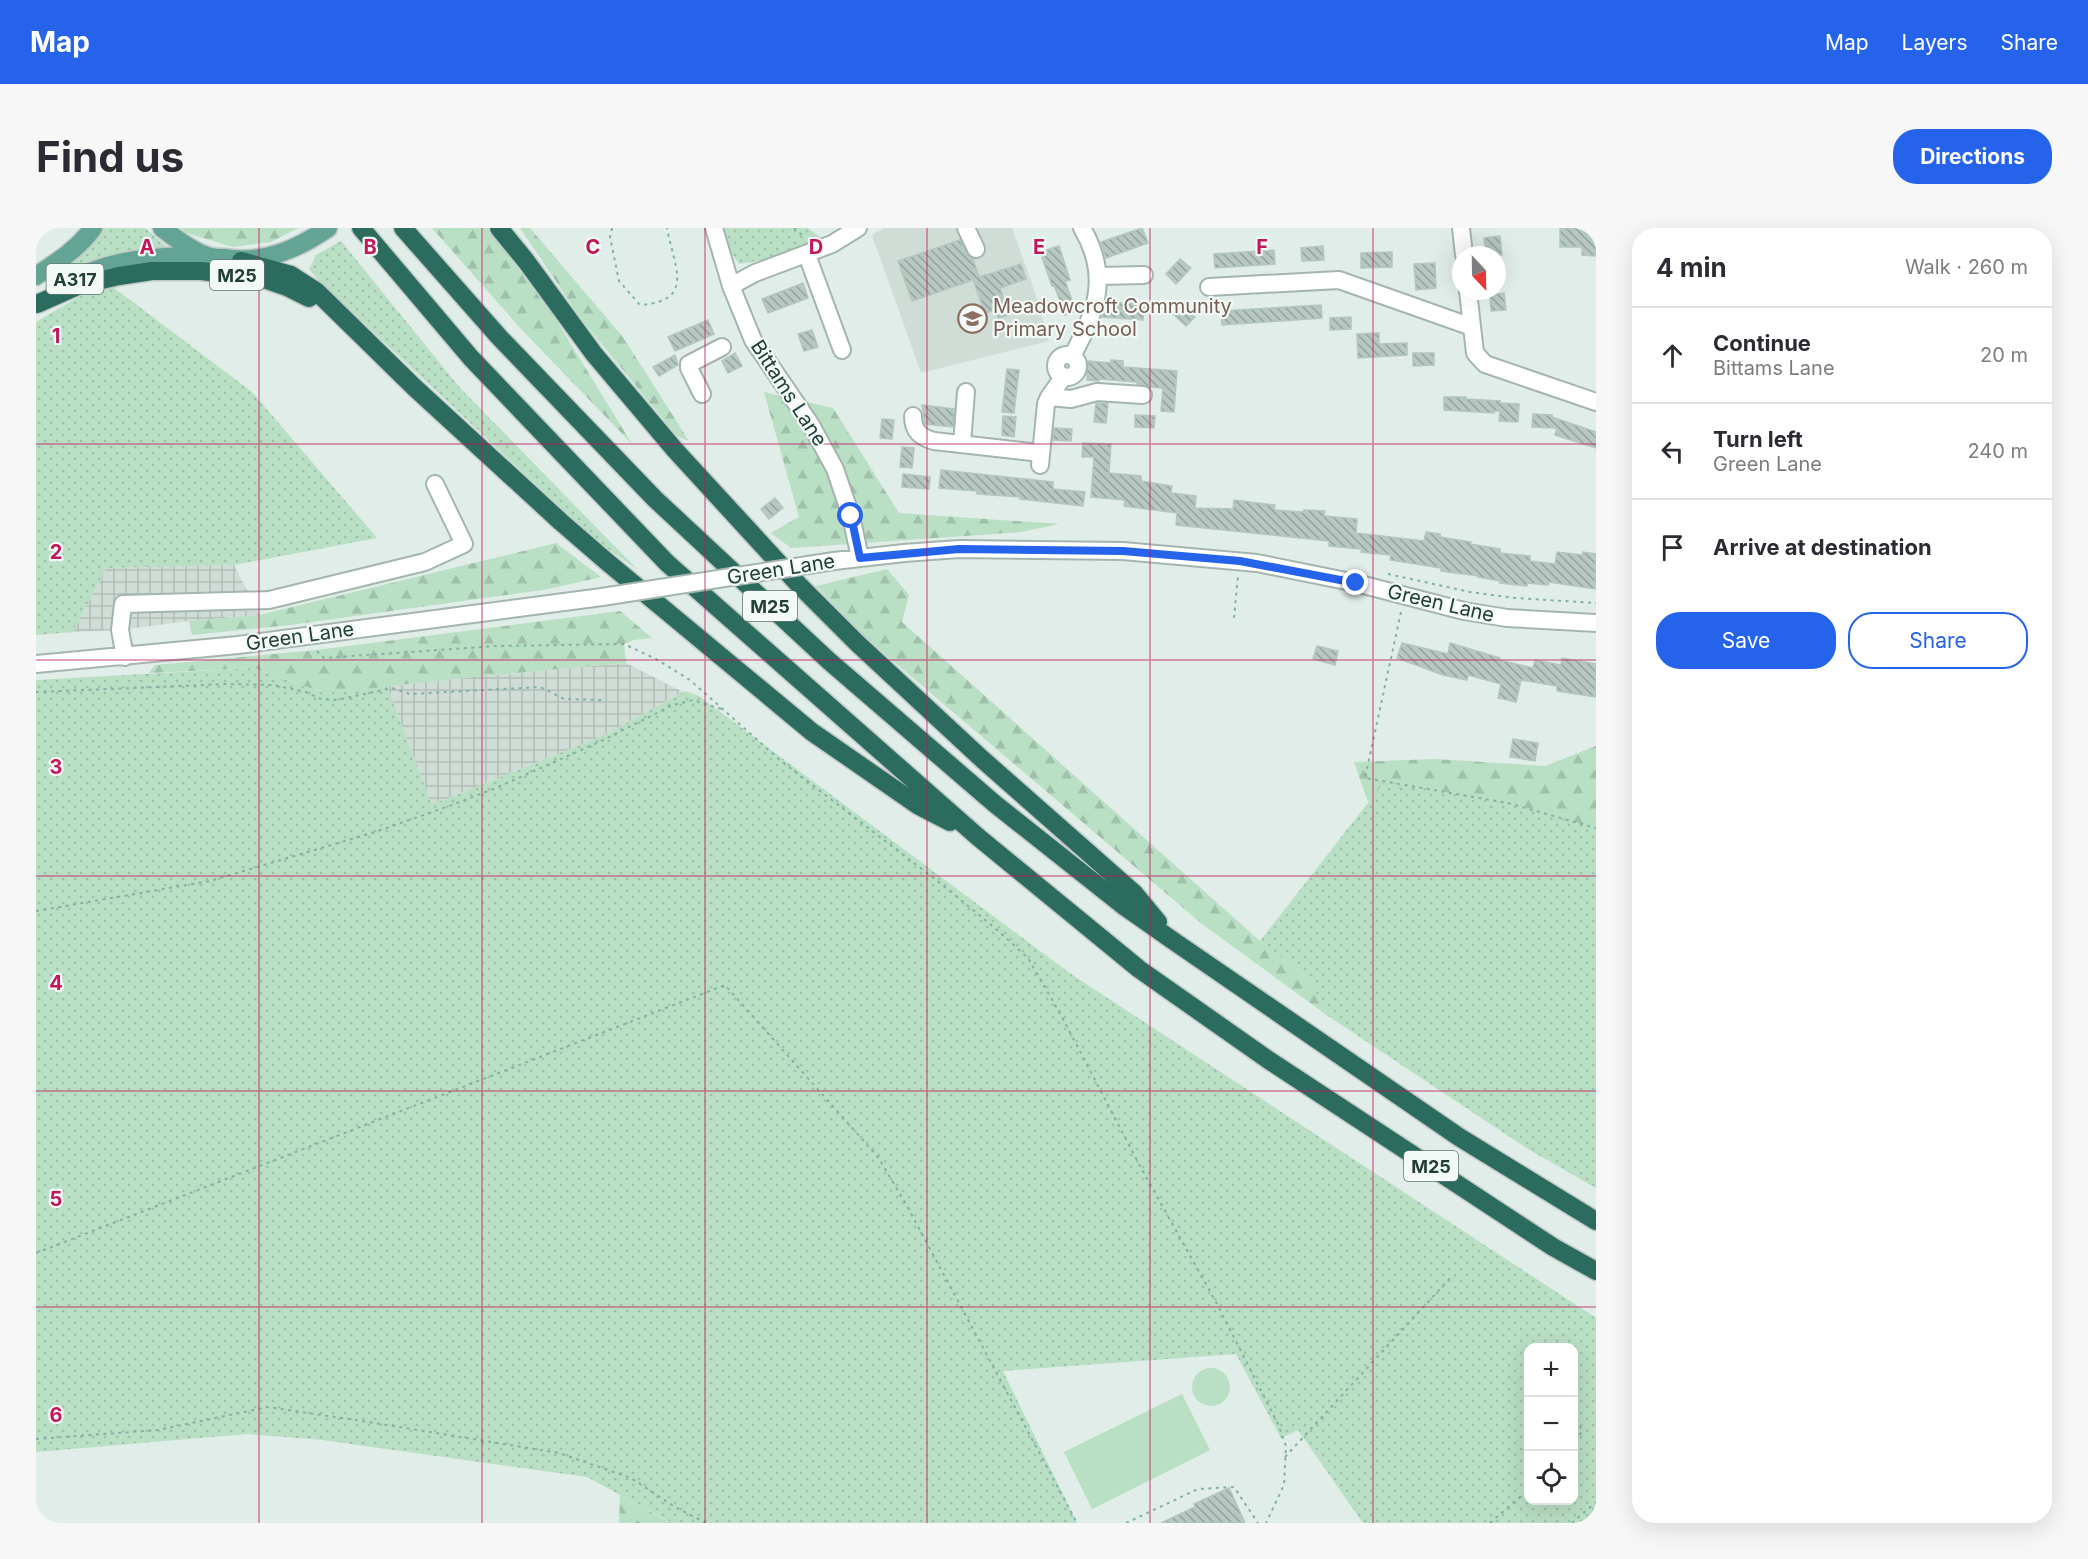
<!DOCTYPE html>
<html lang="en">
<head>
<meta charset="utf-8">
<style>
	:root { --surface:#fff; --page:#f7f7f7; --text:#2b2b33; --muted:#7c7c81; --line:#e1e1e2; --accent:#2563eb }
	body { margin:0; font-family:Inter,sans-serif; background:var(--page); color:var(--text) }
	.controls { position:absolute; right:18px; bottom:18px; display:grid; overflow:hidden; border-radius:12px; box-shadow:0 6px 24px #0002 }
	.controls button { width:54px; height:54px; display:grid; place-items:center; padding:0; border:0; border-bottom:2px solid var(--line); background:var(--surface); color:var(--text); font:30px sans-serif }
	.compass { position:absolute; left:1416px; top:18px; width:54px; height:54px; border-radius:50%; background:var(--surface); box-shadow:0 6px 24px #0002; rotate:158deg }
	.stop { position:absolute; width:18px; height:18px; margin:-14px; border:4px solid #2563eb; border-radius:50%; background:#fff }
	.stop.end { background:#2563eb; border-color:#fff; box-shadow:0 2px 6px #0008 }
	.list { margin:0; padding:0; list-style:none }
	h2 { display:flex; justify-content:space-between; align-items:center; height:78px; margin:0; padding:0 24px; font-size:26px }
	h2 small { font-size:20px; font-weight:400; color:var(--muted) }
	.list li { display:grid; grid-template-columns:39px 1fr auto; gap:18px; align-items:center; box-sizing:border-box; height:96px; padding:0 24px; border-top:2px solid var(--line) }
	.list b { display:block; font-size:22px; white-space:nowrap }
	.list p { margin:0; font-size:20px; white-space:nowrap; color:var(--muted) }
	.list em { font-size:20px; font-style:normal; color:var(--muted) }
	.actions { display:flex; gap:12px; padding:18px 24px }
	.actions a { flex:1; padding:14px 0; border:2px solid var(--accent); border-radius:24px; text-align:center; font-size:21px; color:var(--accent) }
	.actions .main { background:var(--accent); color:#fff }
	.icon { flex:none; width:33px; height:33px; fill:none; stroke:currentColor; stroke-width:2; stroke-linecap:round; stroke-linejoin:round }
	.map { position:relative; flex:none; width:1560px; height:1295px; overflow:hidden; border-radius:24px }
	header { display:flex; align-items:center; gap:36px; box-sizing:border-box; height:84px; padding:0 30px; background:var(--accent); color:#fff }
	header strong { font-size:28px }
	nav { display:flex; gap:33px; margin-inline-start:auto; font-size:21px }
	.intro { display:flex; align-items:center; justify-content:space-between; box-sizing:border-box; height:144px; padding:0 36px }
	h1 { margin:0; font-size:42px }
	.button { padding:15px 27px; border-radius:24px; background:var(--accent); color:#fff; font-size:21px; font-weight:700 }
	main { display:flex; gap:36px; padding:0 36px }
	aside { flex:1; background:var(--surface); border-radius:24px; box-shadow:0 6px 24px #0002 }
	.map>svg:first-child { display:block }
</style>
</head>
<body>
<header>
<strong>Map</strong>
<nav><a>Map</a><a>Layers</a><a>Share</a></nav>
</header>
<div class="intro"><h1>Find us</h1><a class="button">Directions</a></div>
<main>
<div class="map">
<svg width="1560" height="1295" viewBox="0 0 1560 1295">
	<defs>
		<pattern id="industrial-grid" width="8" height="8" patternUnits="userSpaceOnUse" patternTransform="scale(1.5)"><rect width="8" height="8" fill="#d0ddd7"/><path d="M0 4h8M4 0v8" fill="none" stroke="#b2bfb9"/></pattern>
		<pattern id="grass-dots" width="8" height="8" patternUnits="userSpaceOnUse" patternTransform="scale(1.5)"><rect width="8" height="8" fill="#b9dfc4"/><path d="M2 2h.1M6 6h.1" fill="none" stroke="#9fc0a9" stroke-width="1.8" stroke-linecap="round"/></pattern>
		<pattern id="forest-firs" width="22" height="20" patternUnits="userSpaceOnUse" patternTransform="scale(1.5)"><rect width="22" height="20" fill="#b9dfc4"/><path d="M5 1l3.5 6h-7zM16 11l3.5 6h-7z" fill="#9fc0a9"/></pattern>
		<pattern id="building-back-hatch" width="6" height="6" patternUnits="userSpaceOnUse" patternTransform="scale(1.5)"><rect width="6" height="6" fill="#b7c8c1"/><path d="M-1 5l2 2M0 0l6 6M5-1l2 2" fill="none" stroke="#94a49e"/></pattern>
	</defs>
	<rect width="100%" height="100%" fill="#e1ede8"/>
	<!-- built -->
	<path fill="#d0ddd7" d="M848,0H976L1000,67L1013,113L885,145L836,7Z"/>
	<!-- industrial -->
	<path fill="url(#industrial-grid)" d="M198,337L223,387L153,393L84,402L37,404L70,340Z
		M590,435L647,464L571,506L408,572L395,575L351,458L436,449Z"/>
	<!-- grass -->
	<path fill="url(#grass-dots)" fill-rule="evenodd" d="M66,0H109L131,19C93,24 62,30 26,46L19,43Z
		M686,0H772L787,11L747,29L703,36L689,16Z
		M305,13L424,160L602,342L557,310L283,53L273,41L280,27Z
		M73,56L216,164L341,310L198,337L70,340L37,404L0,407V94L41,70Z
		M217,440L289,465L351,458L395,575L408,572L571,506L649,463L663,468L1035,746L1560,1090V1295H1327L1262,1202L1245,1210L1200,1126L967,1143L1041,1295H636L551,1249L286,1212L211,1206L0,1224V452ZM1492,1120H1538V1272H1492Z
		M1349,553L1481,577L1560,600V960L1492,921L1292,788L1271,749L1224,713Z"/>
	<!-- forest -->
	<path fill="url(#forest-firs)" d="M145,0H262L235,14L197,19L150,5Z
		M396,0H452L519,90L596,216L486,102Z
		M484,0H494L587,109L653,213L641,208L546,92Z
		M728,164L797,180L863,285L1023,296L985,304L755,320L735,305L763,289Z
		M520,315L565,349L513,361L254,397L156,407L153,393L223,387Z
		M851,341L873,367L866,394L1224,713L1271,749L1292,788L1166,696L829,409L780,358Z
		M584,383L616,410L598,412L588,416L590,435L436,449L289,465L217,440L113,445L119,437L281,422Z
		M1560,518V600L1481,577L1349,553L1332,574L1318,534L1399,531L1509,538Z
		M584,1267L633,1294L636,1295H583Z"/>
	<!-- pitch -->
	<path fill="#b9dfc4" d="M1156 1159a19 19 0 1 1 38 0a19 19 0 1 1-38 0Z
		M1146,1166L1174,1222L1056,1281L1028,1224Z"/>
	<!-- building -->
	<path fill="url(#building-back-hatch)" stroke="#b3c7bf" stroke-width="1.5" d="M1106,0L1112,15L1070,30L1065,14Z
		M1524,0H1560V28L1546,27V19H1524Z
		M1464,8L1466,27H1450L1448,10Z
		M924,12L931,26L937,31L943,49L985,36L990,51L964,60L973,87L962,90L959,82L949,85L937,52L876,73L862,33Z
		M1023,18L1034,52L1029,53L1040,83L1029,87L1018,57L1016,58L1004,24Z
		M1287,18L1288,32L1266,33L1265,20Z
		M1238,22L1239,36L1179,40L1178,26Z
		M1356,24V39L1325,40V25Z
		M1144,31L1155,40L1140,56L1130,46Z
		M1399,35L1400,60L1380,62L1378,36Z
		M767,55L772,70L732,85L726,71Z
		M1468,65L1470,82L1455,83L1454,67Z
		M1144,73L1159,89L1150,98L1134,83Z
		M1070,74L1108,76L1107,92L1066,89Z
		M1285,77L1286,90L1186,97L1185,83Z
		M1315,89V101L1294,102V90Z
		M672,92L678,106L639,123L632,109Z
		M776,102L782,119L768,123L762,106Z
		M1343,105V116L1371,115V127L1322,130L1321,106Z
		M699,125L706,138L692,145L686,133Z
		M1377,125H1398V137L1377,138Z
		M639,127L642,137L623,148L617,139Z
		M1075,132L1087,133V139L1141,143L1138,184L1125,183L1127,160L1113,159L1101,156V154L1063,151V153L1051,152L1052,133L1075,135Z
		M971,141L983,142L978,185L966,184Z
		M1408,169H1430V171L1464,173V175L1483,176L1482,194L1463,193L1464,183H1458V185L1408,182Z
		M1060,175H1072L1070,195L1058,194Z
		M886,177L918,181L917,199L889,196Z
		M1497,186L1516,187V189L1560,204V220L1519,207L1521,200L1496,199Z
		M1099,187L1119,188L1118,200L1099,199Z
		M967,188L980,189L978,209L966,207Z
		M846,191L858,192L856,211L844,210Z
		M1018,200L1036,201L1035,213L1017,212Z
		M1047,215L1075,216L1073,245L1105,248V253L1136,258L1135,265L1160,268L1159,280L1197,281L1198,272L1239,277L1238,282L1267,284L1268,282L1289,283L1288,288L1321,291L1320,305L1388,313L1390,304L1404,306V309L1435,314L1434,316L1464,321V325L1494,328V333L1519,336L1521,324L1546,327L1547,324L1560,326L1559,361L1513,354L1512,357L1491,355V358L1464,355V353L1442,349L1443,348L1405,343V340L1354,332L1355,327L1325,324L1326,321L1293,318V313L1140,297L1141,285L1088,278L1089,272L1055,269L1058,229H1046Z
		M866,219L878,220L876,240L864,239Z
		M905,242L1017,254V261L1049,264L1047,278L984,271V269L941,266V263L903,260Z
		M867,246L894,249L893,261L866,259Z
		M739,270L747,280L733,291L725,281Z
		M1366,415L1412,426L1414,415L1464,430L1463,432L1497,440L1499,432L1525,437L1526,430L1560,436V469L1521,463V458L1485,452L1480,474L1462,470L1465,456L1432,447L1431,452L1407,447L1361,430Z
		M1281,418L1302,423L1299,437L1277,431Z
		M1477,511L1502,515L1499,533L1474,529Z
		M1193,1260L1209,1295H1125L1159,1279L1158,1276Z"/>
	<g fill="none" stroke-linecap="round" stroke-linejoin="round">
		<defs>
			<path id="minor" d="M678,0L695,58L717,112L775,197L799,241L815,288L824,330
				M930,0L940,21
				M1425,0L1428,27
				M771,27L806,122
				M1063,48L1108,47
				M695,58L719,45L796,16L822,0
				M1173,59L1303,52L1436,99
				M1432,63L1439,125L1449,136L1560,174
				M1020 138a11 11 0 1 1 22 0a11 11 0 1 1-22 0Z
				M1036,128C1061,83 1074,48 1046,0
				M666,166L653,140V136L686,119
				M1013,169L1035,171L1061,164L1107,167
				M877,188C877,203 884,209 898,213L1004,225
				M926,216L930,164
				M1004,237L1010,176L1013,169L1028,148
				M798,333L868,325L923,321L1087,323L1221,335L1320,355L1428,383L1471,390L1560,395
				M89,429L84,402L87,376L233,372L389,334L428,316L399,256
				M0,436L202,417L566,369"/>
			<path id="major" d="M126,0C139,10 154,22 169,27C175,30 182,30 188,30C227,36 260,22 292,0
				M0,48C21,34 42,21 57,0
				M33,55C72,30 123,28 168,28"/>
			<path id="highway" d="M325,0L435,130L631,335L942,609L1103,741L1231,831L1517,1019L1560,1043
				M367,0L464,110L619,271L793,433L959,576L1089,679L1139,714L1423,909L1560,993
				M463,0L490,33L558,126L639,222L763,357L821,415L946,531L1098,665L1122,694
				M205,33L255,47L280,63L378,159L525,294L570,333L776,504L883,578L914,594
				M1,76L44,57L83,48L116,43H165L225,50L251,59L273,70"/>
		</defs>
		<!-- minor casing -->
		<use href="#minor" stroke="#a4b5af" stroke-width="20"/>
		<!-- major casing -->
		<use href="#major" stroke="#c1c9c7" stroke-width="21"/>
		<!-- highway casing -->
		<use href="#highway" stroke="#c1c9c7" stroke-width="21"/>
		<!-- path -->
		<path stroke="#80b2a3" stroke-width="2" stroke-dasharray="3 4.5" stroke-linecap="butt" d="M576,0L574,9L583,53L604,77C660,73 638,39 631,0
			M758,0L769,10
			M1352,346L1434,364L1479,370L1560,375
			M1365,384L1329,550L1472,575L1560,600
			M1198,390L1202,348
			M281,423L288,430L459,418L588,416L620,431L654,452L745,533L904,655L959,700L992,730L1026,789L1104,938L1181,1076L1242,1196L1250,1218L1248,1257L1230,1295
			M0,464L192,456L237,457L270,464L285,471L301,472L356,460L374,466L504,459L528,471L566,472
			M0,683L174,653L339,604L416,577L460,560L563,514L637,477L657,472L685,481
			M0,1025L689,757L842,929L871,978L1041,1295
			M1538,1184L1546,1203L1538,1215
			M0,1211L122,1202L232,1179L326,1193L523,1225L595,1250L639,1279L670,1295
			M1249,1229L1416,1048
			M1090,1295L1162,1261L1198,1259L1222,1295
			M1454,1295L1492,1262
			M1536,1295L1560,1274"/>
		<!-- minor -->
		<use href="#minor" stroke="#fff" stroke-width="16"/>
		<!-- major -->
		<use href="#major" stroke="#64a494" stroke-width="18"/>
		<!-- highway -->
		<use href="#highway" stroke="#2b6c5f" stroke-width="18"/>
		<defs>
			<path id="minor-bridge" d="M566,369L798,333"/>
		</defs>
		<!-- minor-bridge casing -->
		<use href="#minor-bridge" stroke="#a4b5af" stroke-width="20" stroke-linecap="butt"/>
		<!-- minor-bridge -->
		<use href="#minor-bridge" stroke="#fff" stroke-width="16"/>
	</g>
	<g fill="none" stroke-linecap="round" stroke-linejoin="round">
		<!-- route -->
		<path stroke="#2563eb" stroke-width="8" d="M815,288L824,330L923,321L1087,323L1204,333L1320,355"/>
	</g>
	<!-- grid -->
	<path fill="none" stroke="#c2185b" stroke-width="1.5" stroke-opacity="0.55" d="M223,0V1295M446,0V1295M669,0V1295M891,0V1295M1114,0V1295M1337,0V1295M0,216H1560M0,432H1560M0,648H1560M0,863H1560M0,1079H1560"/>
	<!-- icons -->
	<defs>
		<symbol id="school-ring" viewBox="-11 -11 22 22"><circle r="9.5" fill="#f2f9f6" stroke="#8d6e63" stroke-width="1.5"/><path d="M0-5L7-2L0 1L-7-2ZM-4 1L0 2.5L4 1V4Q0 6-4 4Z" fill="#8d6e63"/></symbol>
	</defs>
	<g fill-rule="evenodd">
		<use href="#school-ring" x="920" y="74" width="33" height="33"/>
	</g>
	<g text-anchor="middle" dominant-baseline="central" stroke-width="4.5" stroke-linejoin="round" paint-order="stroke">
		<!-- shield labels -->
		<g fill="#f2f9f6" stroke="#607670" stroke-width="1.5">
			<rect x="174" y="32" width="54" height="30" rx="4.5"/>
			<rect x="10.5" y="36" width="57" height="30" rx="4.5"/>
			<rect x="707" y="363" width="54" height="30" rx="4.5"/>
			<rect x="1368" y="923" width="54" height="30" rx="4.5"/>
		</g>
		<g font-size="18" font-weight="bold" fill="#213e37">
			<text x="201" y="47">M25</text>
			<text x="39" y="51">A317</text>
			<text x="734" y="378">M25</text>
			<text x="1395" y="938">M25</text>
		</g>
		<!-- education labels -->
		<g font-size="20" fill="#785e54" stroke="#f2f9f6" text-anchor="start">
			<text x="957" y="78">Meadowcroft Community<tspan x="957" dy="23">Primary School</tspan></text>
		</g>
		<!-- street labels -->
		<g font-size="20" fill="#213e37" stroke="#f2f9f6">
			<text transform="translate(753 165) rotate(57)">Bittams Lane</text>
			<text transform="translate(745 341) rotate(-9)">Green Lane</text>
			<text transform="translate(1405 375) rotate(13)">Green Lane</text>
			<text transform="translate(264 408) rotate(-8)">Green Lane</text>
		</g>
	</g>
	<g font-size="20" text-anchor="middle" font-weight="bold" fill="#c2185b" stroke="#f2f9f6" stroke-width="4.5" stroke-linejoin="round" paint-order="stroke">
		<text x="111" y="26">A</text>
		<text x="334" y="26">B</text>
		<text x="557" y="26">C</text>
		<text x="780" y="26">D</text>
		<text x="1003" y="26">E</text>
		<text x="1226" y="26">F</text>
		<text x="20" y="115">1</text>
		<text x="20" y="331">2</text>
		<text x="20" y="546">3</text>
		<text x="20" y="762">4</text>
		<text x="20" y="978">5</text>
		<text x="20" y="1194">6</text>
	</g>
</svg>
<div class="controls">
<button>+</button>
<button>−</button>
<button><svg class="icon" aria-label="locate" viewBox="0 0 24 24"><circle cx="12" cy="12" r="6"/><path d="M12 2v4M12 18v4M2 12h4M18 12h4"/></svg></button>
</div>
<svg class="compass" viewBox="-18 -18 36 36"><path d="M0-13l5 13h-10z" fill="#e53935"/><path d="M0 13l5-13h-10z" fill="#7c7c81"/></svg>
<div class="stop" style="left:815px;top:288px"></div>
<div class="stop end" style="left:1320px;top:355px"></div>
</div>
<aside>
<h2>4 min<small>Walk · 260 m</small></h2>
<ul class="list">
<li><svg class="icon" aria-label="ahead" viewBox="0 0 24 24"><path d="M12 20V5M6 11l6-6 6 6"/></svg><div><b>Continue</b><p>Bittams Lane</p></div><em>20 m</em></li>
<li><svg class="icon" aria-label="left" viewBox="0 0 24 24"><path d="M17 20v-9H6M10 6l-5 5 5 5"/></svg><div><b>Turn left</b><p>Green Lane</p></div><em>240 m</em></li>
<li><svg class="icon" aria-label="arrive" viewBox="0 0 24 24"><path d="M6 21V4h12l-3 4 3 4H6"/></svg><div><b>Arrive at destination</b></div></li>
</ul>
<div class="actions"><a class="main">Save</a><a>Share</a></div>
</aside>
</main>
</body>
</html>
